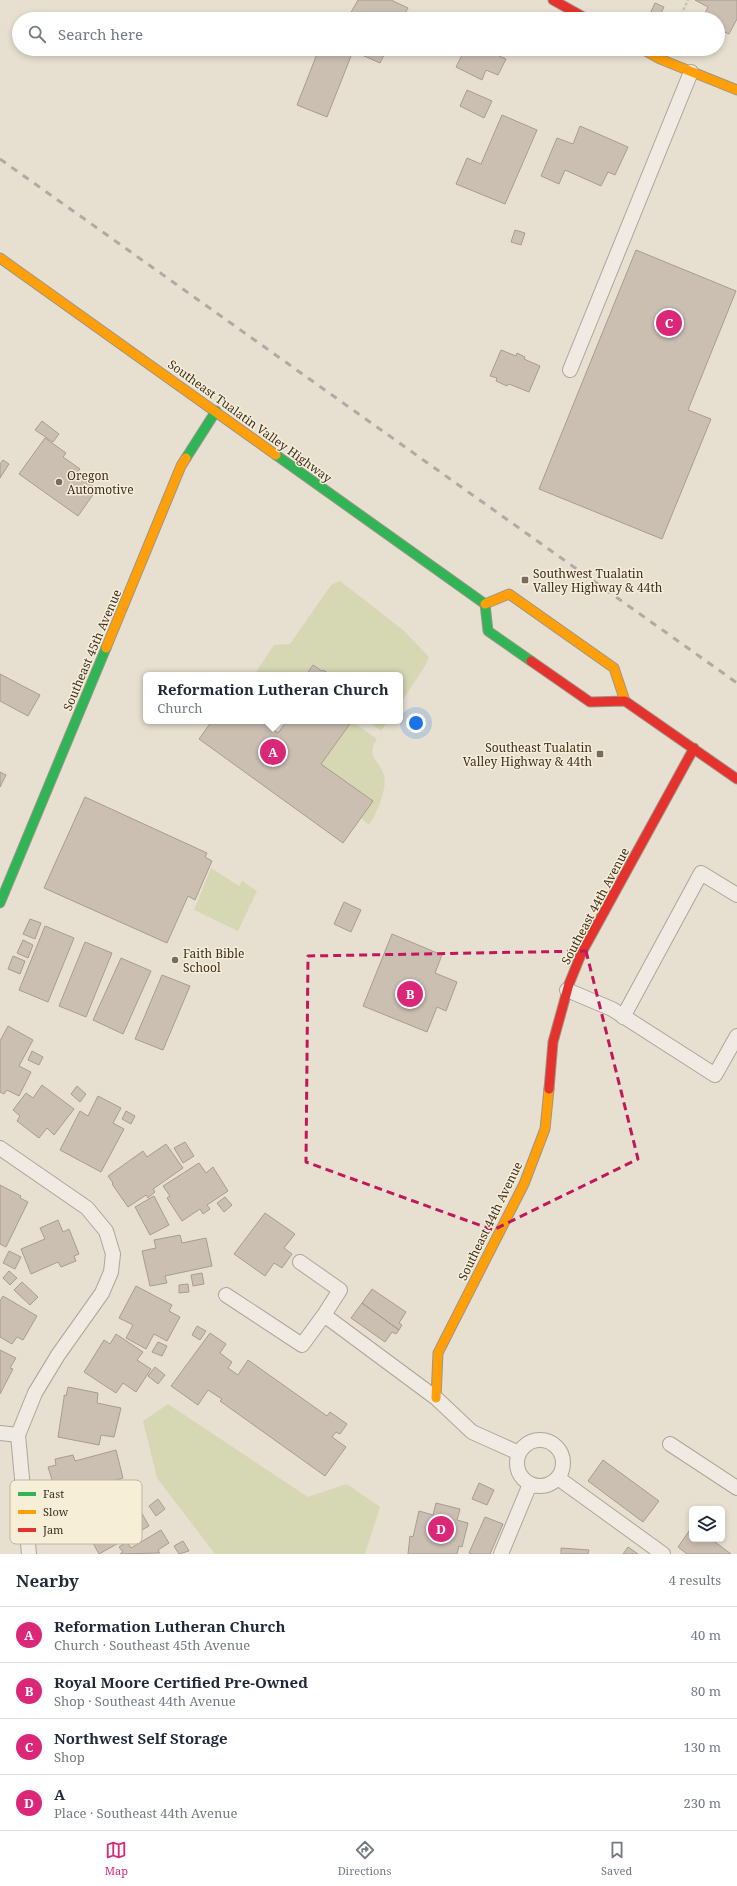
<!DOCTYPE html>
<html lang="en">
<head>
<meta charset="utf-8">
<style>
	:root { --surface:#fff; --page:#f6f6f7; --text:#1f2937; --muted:#747a83; --line:#e0e1e3; --accent:#db2777 }
	body { margin:0; font-family:"Noto Serif",serif; background:var(--page); color:var(--text) }
	.controls { position:absolute; right:12px; bottom:12px; display:grid; overflow:hidden; border-radius:6px; box-shadow:0 2px 6px #0003 }
	.controls button { width:36px; height:36px; display:grid; place-items:center; padding:0; border:0; border-bottom:1px solid var(--line); background:var(--surface); color:var(--text); font:20px sans-serif }
	.you { position:absolute; left:416px; top:723px; width:14px; height:14px; margin:-10px; border:3px solid #fff; border-radius:50%; background:#1a73e8; box-shadow:0 0 0 6px #1a73e833 }
	.badge { display:grid; place-items:center; width:26px; height:26px; border-radius:50%; background:var(--accent); color:#fff; font-size:13px; font-weight:700 }
	.pin { position:absolute; translate:-50% -50%; border:2px solid #fff; box-shadow:0 1px 4px #0006 }
	.popup { position:absolute; left:143px; top:672px; width:260px; height:52px; box-sizing:border-box; display:grid; place-content:center; border-radius:6px; background:var(--surface); filter:drop-shadow(0 1px 3px #0005); font-size:13px; white-space:nowrap; color:var(--muted) }
	.popup b { font-size:15px; color:var(--text) }
	.popup::after { content:''; position:absolute; left:50%; top:100%; margin-left:-8px; border:8px solid transparent; border-top-color:var(--surface) }
	.list { margin:0; padding:0; list-style:none }
	h2 { display:flex; justify-content:space-between; align-items:center; height:52px; margin:0; padding:0 16px; font-size:17px }
	h2 small { font-size:13px; font-weight:400; color:var(--muted) }
	.list li { display:grid; grid-template-columns:26px 1fr auto; gap:12px; align-items:center; box-sizing:border-box; height:56px; padding:0 16px; border-top:1px solid var(--line) }
	.list b { display:block; font-size:15px; white-space:nowrap }
	.list p { margin:0; font-size:13px; white-space:nowrap; color:var(--muted) }
	.list em { font-size:13px; font-style:normal; color:var(--muted) }
	.icon { flex:none; width:22px; height:22px; fill:none; stroke:currentColor; stroke-width:2; stroke-linecap:round; stroke-linejoin:round }
	.map { position:relative; flex:none; width:737px; height:1554px; overflow:hidden }
	.search { position:absolute; background:var(--surface); box-shadow:0 2px 6px #0003; left:12px; right:12px; top:12px; height:44px; display:flex; align-items:center; gap:10px; box-sizing:border-box; padding:0 14px; border-radius:22px; color:var(--muted); font-size:15px }
	.sheet { height:276px; background:var(--surface) }
	nav { display:flex; justify-content:space-around; align-items:center; box-sizing:border-box; height:56px; border-top:1px solid var(--line); background:var(--surface); font-size:11px; color:var(--muted) }
	nav a { display:grid; justify-items:center; gap:2px }
	nav .on { color:var(--accent) }
	.map>svg:first-child { display:block }
</style>
</head>
<body>
<div class="map">
<svg width="737" height="1554" viewBox="0 0 737 1554">
	<rect width="100%" height="100%" fill="#e7e0d1"/>
	<!-- green -->
	<path fill="#d6d7b3" d="M340,581L403,630L429,657L425,666L400,704V675H331L313,665L305,675H254L274,645L290,644L331,585Z
		M352,721L377,739C365,757 379,759 384,775C388,788 376,815 369,825L361,818L321,764Z
		M370,721H388L381,731L369,722Z
		M211,868L239,886L242,881L257,891L238,931L194,910Z
		M168,1404L308,1497L347,1484L380,1507L365,1554H215L157,1478L143,1421Z"/>
	<!-- building -->
	<path fill="#cbbfb2" stroke="#a89c90" d="M358,0H391L408,8L402,19H357L350,14Z
		M695,0H737V19L729,34L718,29V19H702L708,7Z
		M655,3L664,7L658,19L649,16Z
		M319,49H387L380,63L353,51L327,117L297,105Z
		M465,49H485L490,52L492,49H498L501,50L499,56L506,59L498,75L486,70L482,80L456,67Z
		M467,90L492,101L484,118L460,106Z
		M502,115L537,130L505,204L456,184L467,158L481,164Z
		M580,126L628,147L615,175L608,172L601,186L565,170L559,184L541,176L557,138L573,144Z
		M515,230L525,233L521,245L511,242Z
		M636,250L736,291L688,410L711,419L662,539L539,489Z
		M501,350L516,356L517,353L525,357L524,359L540,366L529,392L509,384L507,386L496,381L497,378L490,376Z
		M42,421L59,434L53,442L35,430Z
		M45,438L66,453L63,457L80,469L76,474L97,489L78,516L19,474Z
		M3,460L9,464L0,478V464Z
		M313,665L322,671L323,670L331,675H306Z
		M0,674L40,695L28,716L0,701Z
		M212,721H261L278,733L287,721H352L321,764L373,801L343,843L199,739Z
		M0,772L6,775L0,787Z
		M85,797L207,853L205,857L212,861L195,900L188,896L167,943L44,888Z
		M344,902L361,910L351,932L334,924Z
		M30,919L41,923L35,939L23,934Z
		M45,926L74,938L48,1002L19,990Z
		M392,934L442,955L435,973L457,982L446,1011L437,1007L427,1032L363,1006Z
		M23,940L33,945L28,958L17,953Z
		M85,942L112,953L86,1017L59,1006Z
		M13,956L25,961L20,974L8,969Z
		M121,958L151,971L123,1034L93,1020Z
		M162,975L190,986L163,1050L135,1039Z
		M8,1026L33,1040L19,1066L31,1072L19,1096L7,1090L4,1094L0,1092V1041Z
		M32,1051L43,1057L39,1065L28,1060Z
		M42,1085L74,1109L54,1135L47,1128L39,1138L17,1121L20,1116L13,1110L26,1093L33,1098Z
		M77,1086L86,1094L80,1102L71,1094Z
		M98,1096L121,1108L113,1123L124,1129L101,1172L60,1150L80,1111L88,1116Z
		M126,1111L135,1116L131,1124L122,1119Z
		M185,1142L194,1156L183,1163L174,1148Z
		M166,1144L183,1168L153,1189L155,1192L148,1198L146,1195L128,1207L112,1184L113,1183L108,1176L143,1151L147,1157Z
		M199,1163L206,1173L213,1167L228,1191L207,1205L210,1209L203,1214L200,1209L182,1221L167,1198L170,1196L163,1186Z
		M0,1185L21,1196L20,1198L28,1202L6,1247L0,1244Z
		M154,1196L169,1225L150,1235L135,1207Z
		M225,1197L232,1205L224,1212L217,1203Z
		M265,1213L295,1234L284,1248L292,1254L282,1268L274,1263L265,1276L234,1254Z
		M58,1220L63,1232L69,1229L79,1254L74,1256L76,1261L61,1267L58,1262L31,1274L21,1249L45,1239L40,1228Z
		M180,1235L182,1243L206,1238L212,1266L165,1276L167,1283L150,1286L142,1251L156,1248L154,1240Z
		M9,1251L21,1257L15,1269L3,1263Z
		M9,1271L17,1278L10,1285L3,1278Z
		M202,1273L204,1284L193,1286L191,1275Z
		M22,1282L38,1297L30,1305L14,1290Z
		M188,1284L189,1292L179,1293V1285Z
		M136,1286L172,1305L169,1311L180,1317L167,1341L154,1334L146,1349L126,1338L133,1325L119,1318Z
		M372,1289L406,1312L399,1323L402,1325L399,1330L362,1303Z
		M3,1296L37,1316L23,1340L17,1337L12,1344L0,1337V1301Z
		M362,1303L399,1330L396,1334L392,1332L385,1342L351,1318Z
		M197,1326L206,1331L200,1340L192,1335Z
		M210,1333L226,1344L220,1353L232,1362L228,1368L238,1375L248,1360L327,1416L330,1412L347,1424L340,1434L336,1432L332,1437L346,1447L325,1476L220,1401L222,1399L208,1390L198,1405L171,1386Z
		M116,1334L143,1352L137,1360L151,1369L136,1392L123,1383L116,1393L84,1372L104,1340L110,1344Z
		M158,1342L167,1346L162,1356L152,1352Z
		M0,1350L16,1358L10,1368L13,1369L0,1394Z
		M155,1367L165,1375L158,1384L148,1376Z
		M68,1387L98,1393L97,1403L121,1408L114,1437L101,1435L99,1445L58,1437L64,1398V1395L66,1396Z
		M116,1450L123,1478L82,1490L84,1499L60,1505L48,1467L56,1465L55,1459L73,1455L75,1461Z
		M603,1460L659,1501L643,1522L588,1481Z
		M479,1483L494,1490L487,1505L472,1499Z
		M116,1490L120,1497L130,1492L149,1526L99,1554L93,1543L97,1541L80,1510Z
		M158,1499L165,1509L156,1516L149,1506Z
		M436,1503L460,1509L457,1520L468,1523L462,1547L459,1546L457,1554H408L410,1536L413,1537L419,1511L433,1515Z
		M485,1517L503,1524L490,1554H472L469,1553Z
		M692,1527V1539H711L731,1554H687L678,1547Z
		M161,1530L169,1543L158,1550L160,1553L120,1554L123,1552L119,1547L127,1542L131,1548Z
		M183,1541L189,1551L179,1554L174,1546Z
		M628,1547L638,1554H623Z
		M561,1548L589,1550L588,1554H561Z"/>
	<g fill="none" stroke-linecap="round" stroke-linejoin="round">
		<defs>
			<path id="lane" d="M570,370L691,72
				M567,990L612,1009L715,1075L737,1036
				M623,1017L701,873L737,895
				M0,1148L87,1208L106,1231L113,1254L111,1272L102,1293L58,1355L35,1393L18,1435L29,1554
				M300,1262L340,1290L324,1315
				M226,1295L302,1345L324,1315L436,1398L472,1432L519,1453
				M0,1433L18,1435
				M517 1463a23 23 0 1 1 46 0a23 23 0 1 1-46 0Z
				M670,1444L737,1488
				M558,1478L663,1554
				M501,1554L530,1484"/>
			<path id="fast" d="M276,455L485,604L488,631L531,661
				M186,458L216,411
				M0,903L106,648"/>
			<path id="slow" d="M642,49L660,59L737,90
				M0,258L276,455
				M485,604L509,594L614,668L625,701
				M106,648L181,466L186,458
				M436,1398L438,1353L524,1184L545,1129L549,1089"/>
			<path id="jam" d="M553,0L587,19
				M531,661L590,702L625,701L737,779
				M549,1089L553,1042L569,984L582,952L694,748"/>
		</defs>
		<!-- lane casing -->
		<use href="#lane" stroke="#ada599" stroke-width="16"/>
		<!-- fast casing -->
		<use href="#fast" stroke="#9c958a" stroke-width="11"/>
		<!-- slow casing -->
		<use href="#slow" stroke="#9c958a" stroke-width="11"/>
		<!-- jam casing -->
		<use href="#jam" stroke="#9c958a" stroke-width="11"/>
		<!-- path -->
		<path stroke="#c8c2b9" stroke-width="2.5" stroke-dasharray="3 2" stroke-linecap="butt" d="M679,19L688,0"/>
		<!-- lane -->
		<use href="#lane" stroke="#efebe3" stroke-width="14"/>
		<!-- fast -->
		<use href="#fast" stroke="#30b455" stroke-width="9"/>
		<!-- slow -->
		<use href="#slow" stroke="#ff9f0a" stroke-width="9"/>
		<!-- jam -->
		<use href="#jam" stroke="#e5322d" stroke-width="9"/>
		<!-- rail -->
		<path stroke="#afaaa2" stroke-width="3" stroke-dasharray="7 7" stroke-linecap="butt" d="M0,159L737,683"/>
	</g>
	<!-- marked area -->
	<path fill="none" stroke="#c2185b" stroke-width="3" stroke-dasharray="8 5" stroke-linejoin="round" d="M586,951L638,1159L493,1230L306,1162L308,956Z"/>
	<!-- markers -->
	<g fill="#786c5e" stroke="#f7eed8" stroke-width="1.5">
		<circle cx="59" cy="482" r="4"/>
		<rect x="521" y="576" width="8" height="8" rx="2"/>
		<rect x="596" y="750" width="8" height="8" rx="2"/>
		<circle cx="175" cy="960" r="4"/>
	</g>
	<g text-anchor="middle" dominant-baseline="central" stroke-width="3" stroke-linejoin="round" paint-order="stroke">
		<!-- street labels -->
		<g font-size="12" fill="#3d2e20" stroke="#f7eed8">
			<text transform="translate(250 421) rotate(36)">Southeast Tualatin Valley Highway</text>
			<text transform="translate(92 650) rotate(-67)">Southeast 45th Avenue</text>
			<text transform="translate(595 906) rotate(-62)">Southeast 44th Avenue</text>
			<text transform="translate(490 1221) rotate(-64)">Southeast 44th Avenue</text>
		</g>
		<!-- poi labels -->
		<g font-size="12" fill="#3d2e20" stroke="#f7eed8" text-anchor="start">
			<text x="67" y="475">Oregon<tspan x="67" dy="14">Automotive</tspan></text>
			<text x="533" y="573">Southwest Tualatin<tspan x="533" dy="14">Valley Highway &amp; 44th</tspan></text>
			<text x="592" y="747" text-anchor="end">Southeast Tualatin<tspan x="592" dy="14">Valley Highway &amp; 44th</tspan></text>
			<text x="183" y="953">Faith Bible<tspan x="183" dy="14">School</tspan></text>
		</g>
	</g>
	<!-- legend -->
	<rect x="10" y="1480" width="132" height="64" rx="6" fill="#f7eed8" stroke="#bfb4a1" stroke-width="1"/>
	<rect x="18" y="1492" width="18" height="4" fill="#30b455"/>
	<rect x="18" y="1510" width="18" height="4" fill="#ff9f0a"/>
	<rect x="18" y="1528" width="18" height="4" fill="#e5322d"/>
	<g font-size="11" fill="#3d2e20">
		<text x="43" y="1498">Fast</text>
		<text x="43" y="1516">Slow</text>
		<text x="43" y="1534">Jam</text>
	</g>
</svg>
<div class="controls">
<button><svg class="icon" aria-label="layers" viewBox="0 0 24 24"><path d="M12 4l9 5-9 5-9-5zM3 14l9 5 9-5"/></svg></button>
</div>
<div class="you"></div>
<div class="pin badge" style="left:273px;top:752px">A</div>
<div class="popup"><b>Reformation Lutheran Church</b>Church</div>
<div class="pin badge" style="left:410px;top:994px">B</div>
<div class="pin badge" style="left:669px;top:323px">C</div>
<div class="pin badge" style="left:441px;top:1529px">D</div>
<div class="search"><svg class="icon" aria-label="search" viewBox="0 0 24 24"><circle cx="10" cy="10" r="6"/><path d="M15 15l6 6"/></svg>Search here</div>
</div>
<section class="sheet">
<h2>Nearby<small>4 results</small></h2>
<ul class="list">
<li><span class="badge">A</span><div><b>Reformation Lutheran Church</b><p>Church · Southeast 45th Avenue</p></div><em>40 m</em></li>
<li><span class="badge">B</span><div><b>Royal Moore Certified Pre-Owned</b><p>Shop · Southeast 44th Avenue</p></div><em>80 m</em></li>
<li><span class="badge">C</span><div><b>Northwest Self Storage</b><p>Shop</p></div><em>130 m</em></li>
<li><span class="badge">D</span><div><b>A</b><p>Place · Southeast 44th Avenue</p></div><em>230 m</em></li>
</ul>
</section>
<nav>
<a class="on"><svg class="icon" aria-label="map" viewBox="0 0 24 24"><path d="M3 6l6-2 6 2 6-2v14l-6 2-6-2-6 2zM9 4v14M15 6v14"/></svg>Map</a>
<a><svg class="icon" aria-label="directions" viewBox="0 0 24 24"><path d="M12 3l9 9-9 9-9-9zM9 14v-3h6M13 9l2 2-2 2"/></svg>Directions</a>
<a><svg class="icon" aria-label="saved" viewBox="0 0 24 24"><path d="M7 4h10v16l-5-4-5 4z"/></svg>Saved</a>
</nav>
</body>
</html>
